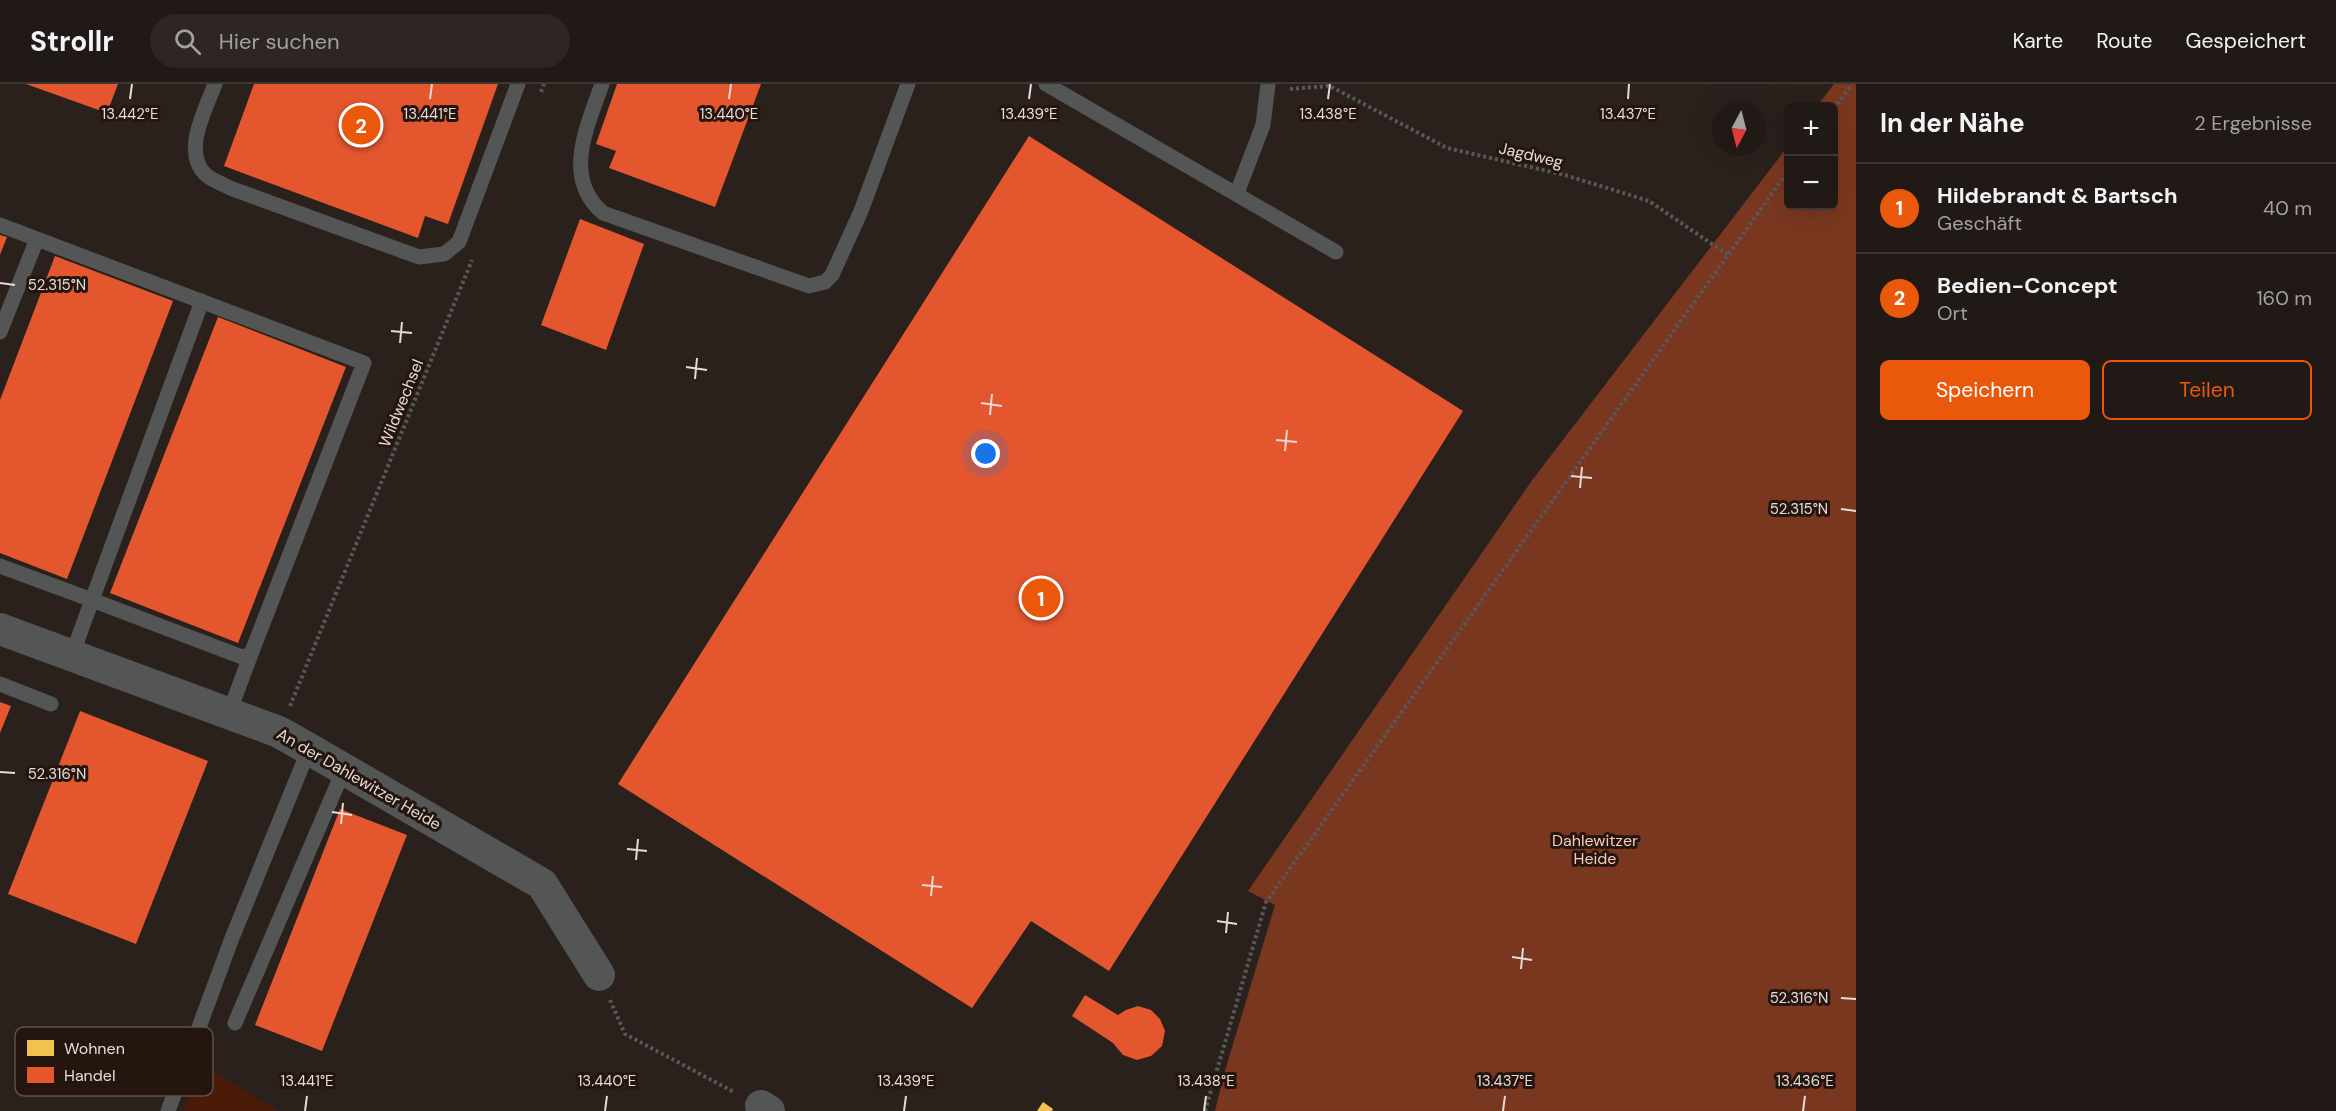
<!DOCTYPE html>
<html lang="de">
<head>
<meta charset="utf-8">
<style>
	:root { --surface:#201916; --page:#2d2623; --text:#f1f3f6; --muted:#a2a0a1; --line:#3d3835; --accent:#ea580c }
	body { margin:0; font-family:"DM Sans",sans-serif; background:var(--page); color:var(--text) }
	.controls { position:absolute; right:18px; top:18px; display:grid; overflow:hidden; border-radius:9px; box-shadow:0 6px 24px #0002 }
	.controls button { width:54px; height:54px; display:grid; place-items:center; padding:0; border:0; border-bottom:2px solid var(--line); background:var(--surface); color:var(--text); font:30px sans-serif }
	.compass { position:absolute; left:1712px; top:18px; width:54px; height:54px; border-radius:50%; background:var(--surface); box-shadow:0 6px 24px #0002; rotate:187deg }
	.you { position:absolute; left:986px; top:370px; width:21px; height:21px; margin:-15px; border:4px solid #fff; border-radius:50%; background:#1a73e8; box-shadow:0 0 0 9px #1a73e833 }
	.badge { display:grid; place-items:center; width:39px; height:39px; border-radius:50%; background:var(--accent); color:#fff; font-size:20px; font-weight:700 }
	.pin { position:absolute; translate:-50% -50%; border:3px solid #fff; box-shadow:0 2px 6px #0006 }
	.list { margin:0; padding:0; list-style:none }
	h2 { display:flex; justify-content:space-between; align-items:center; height:78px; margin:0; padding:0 24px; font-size:26px }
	h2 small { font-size:20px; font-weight:400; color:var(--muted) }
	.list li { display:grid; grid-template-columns:39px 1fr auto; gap:18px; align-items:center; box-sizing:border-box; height:90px; padding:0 24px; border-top:2px solid var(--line) }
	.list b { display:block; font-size:22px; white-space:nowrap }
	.list p { margin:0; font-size:20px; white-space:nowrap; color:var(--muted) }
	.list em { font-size:20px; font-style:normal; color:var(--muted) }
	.actions { display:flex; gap:12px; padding:18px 24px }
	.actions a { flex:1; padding:14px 0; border:2px solid var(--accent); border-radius:9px; text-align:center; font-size:21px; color:var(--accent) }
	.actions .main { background:var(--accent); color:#fff }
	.icon { flex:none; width:33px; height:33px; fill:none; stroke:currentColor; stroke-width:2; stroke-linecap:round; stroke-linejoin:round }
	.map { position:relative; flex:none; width:1856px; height:1027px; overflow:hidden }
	header { display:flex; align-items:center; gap:36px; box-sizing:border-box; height:84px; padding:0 30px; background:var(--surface); border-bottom:2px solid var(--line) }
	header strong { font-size:28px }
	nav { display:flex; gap:33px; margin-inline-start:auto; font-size:21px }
	.search { width:420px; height:54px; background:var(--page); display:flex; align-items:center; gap:15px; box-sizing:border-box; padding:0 21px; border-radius:33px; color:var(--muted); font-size:22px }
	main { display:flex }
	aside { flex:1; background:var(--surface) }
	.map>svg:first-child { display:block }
</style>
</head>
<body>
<header>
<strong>Strollr</strong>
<div class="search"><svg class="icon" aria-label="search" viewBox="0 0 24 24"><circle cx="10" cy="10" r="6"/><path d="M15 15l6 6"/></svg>Hier suchen</div>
<nav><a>Karte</a><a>Route</a><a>Gespeichert</a></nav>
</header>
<main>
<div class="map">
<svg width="1856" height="1027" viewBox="0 0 1856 1027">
	<rect width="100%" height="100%" fill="#2a211d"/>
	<!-- green -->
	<path fill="#4a1b09" d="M203,981L278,1027H183Z"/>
	<!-- forest -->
	<path fill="#7a371f" d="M1834,0H1856V1027H1215L1224,990L1275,821L1248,807L1533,395L1788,62V122H1834V22H1817Z"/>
	<!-- homes -->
	<path fill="#f2c14e" d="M1043,1018L1053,1025L1052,1027H1037Z"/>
	<!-- shops -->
	<path fill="#e4572e" d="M26,0H118L107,29Z
		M254,0H498L448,140L425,132L418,154L224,82Z
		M617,0H761L715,123L609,84L616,67L596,60Z
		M1029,52L1463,327L1109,887L1031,837L972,924L618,700Z
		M580,135L644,160L606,266L541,241Z
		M0,151L7,153L0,171Z
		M55,172L173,217L67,495L0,469V316Z
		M218,233L346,283L238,559L110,509Z
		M0,618L11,622L0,649Z
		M80,627L208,677L136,860L8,810Z
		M340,725L407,751L322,967L255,941Z
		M1085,911L1118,931L1126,926L1138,922L1151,926L1160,935L1165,947L1162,962L1151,972L1137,976L1123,971L1113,959L1072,932Z"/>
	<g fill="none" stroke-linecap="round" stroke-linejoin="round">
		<!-- path -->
		<path stroke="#595757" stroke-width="4" stroke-dasharray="3 3" stroke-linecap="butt" d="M1326,0L1447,64L1565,91L1649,117L1728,171
			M1290,5L1328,2
			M541,8L544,0
			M1834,25L1852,0
			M290,622L472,176
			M610,916L625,950L734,1008
			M1205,1027L1266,818L1788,87"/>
		<!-- lane -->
		<path stroke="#545655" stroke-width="15" d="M215,0C206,25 182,67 205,90C211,96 223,100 230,104L419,173L444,170L459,158L518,0
			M602,0C587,43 562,94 603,129L809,202L825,198L832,191L861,127L908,0
			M1046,0L1336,168
			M1237,109L1263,41L1268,0
			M0,141L364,279L251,570L242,573L92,516L72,571
			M0,248L37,155
			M0,482L92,516L202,217
			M0,600L51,620
			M229,629L251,570
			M235,939L344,685
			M168,1027L232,854L309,665"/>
		<!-- street -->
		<path stroke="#545655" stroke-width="32" d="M0,545L279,648L309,665L542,800L599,891
			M761,1022L769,1027"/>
	</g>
	<!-- ticks -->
	<path fill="none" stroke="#e7dbd7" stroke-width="2" d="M130,15L132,0M430,15L432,0M729,15L731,0M1029,15L1031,0M1328,15L1330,0M1628,15L1629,0M0,199L15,201M391,247L412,249M400,259L402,238M686,283L707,286M695,295L697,274M981,319L1002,322M990,331L992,310M1276,356L1297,358M1285,367L1287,346M1571,392L1592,394M1580,404L1582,383M1841,425L1856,427M0,688L15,689M332,728L352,731M341,740L343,719M627,765L647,767M636,776L638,755M922,801L942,803M931,812L933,792M1217,837L1237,840M1226,849L1228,828M1512,873L1532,876M1521,885L1523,864M1841,914L1856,915M305,1027L307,1012M605,1027L607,1012M904,1027L906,1012M1204,1027L1206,1012M1503,1027L1505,1012M1803,1027L1805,1012"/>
	<g text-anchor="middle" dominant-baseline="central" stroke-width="6" stroke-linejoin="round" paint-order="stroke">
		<!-- street labels -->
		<g font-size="16" fill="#e7dbd7" stroke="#25150f">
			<text transform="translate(1531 71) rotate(13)">Jagdweg</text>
			<text transform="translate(401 319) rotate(-68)">Wildwechsel</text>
			<text transform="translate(359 695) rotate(30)">An der Dahlewitzer Heide</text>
		</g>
		<!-- park labels -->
		<g font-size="16" fill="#fbccbc" stroke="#25150f">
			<text x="1595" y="756">Dahlewitzer<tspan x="1595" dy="18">Heide</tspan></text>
		</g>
	</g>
	<!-- legend -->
	<rect x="15" y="943" width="198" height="69" rx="9" fill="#25150f" stroke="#5f504b" stroke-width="1.5"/>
	<rect x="27" y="956" width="27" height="16" fill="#f2c14e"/>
	<rect x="27" y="983" width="27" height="16" fill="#e4572e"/>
	<g font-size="16" fill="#e7dbd7">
		<text x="64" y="970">Wohnen</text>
		<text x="64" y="997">Handel</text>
	</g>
	<g font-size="15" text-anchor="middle" fill="#e7dbd7" stroke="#25150f" stroke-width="6" stroke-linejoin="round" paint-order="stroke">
		<text x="130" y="35">13.442°E</text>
		<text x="430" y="35">13.441°E</text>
		<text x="729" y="35">13.440°E</text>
		<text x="1029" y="35">13.439°E</text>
		<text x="1328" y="35">13.438°E</text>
		<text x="1628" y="35">13.437°E</text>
		<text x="57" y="206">52.315°N</text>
		<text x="1799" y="430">52.315°N</text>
		<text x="57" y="695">52.316°N</text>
		<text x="1799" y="919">52.316°N</text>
		<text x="307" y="1002">13.441°E</text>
		<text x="607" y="1002">13.440°E</text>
		<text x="906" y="1002">13.439°E</text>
		<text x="1206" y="1002">13.438°E</text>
		<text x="1505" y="1002">13.437°E</text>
		<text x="1805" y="1002">13.436°E</text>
	</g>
</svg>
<div class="controls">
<button>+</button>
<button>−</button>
</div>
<svg class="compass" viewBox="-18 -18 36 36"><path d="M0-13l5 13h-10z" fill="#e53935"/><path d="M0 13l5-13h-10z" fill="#a2a0a1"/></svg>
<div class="you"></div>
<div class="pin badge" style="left:1041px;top:514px">1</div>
<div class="pin badge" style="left:361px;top:41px">2</div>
</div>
<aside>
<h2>In der Nähe<small>2 Ergebnisse</small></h2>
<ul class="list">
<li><span class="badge">1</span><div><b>Hildebrandt &amp; Bartsch</b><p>Geschäft</p></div><em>40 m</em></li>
<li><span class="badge">2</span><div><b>Bedien-Concept</b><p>Ort</p></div><em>160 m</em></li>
</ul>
<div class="actions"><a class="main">Speichern</a><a>Teilen</a></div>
</aside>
</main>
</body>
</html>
